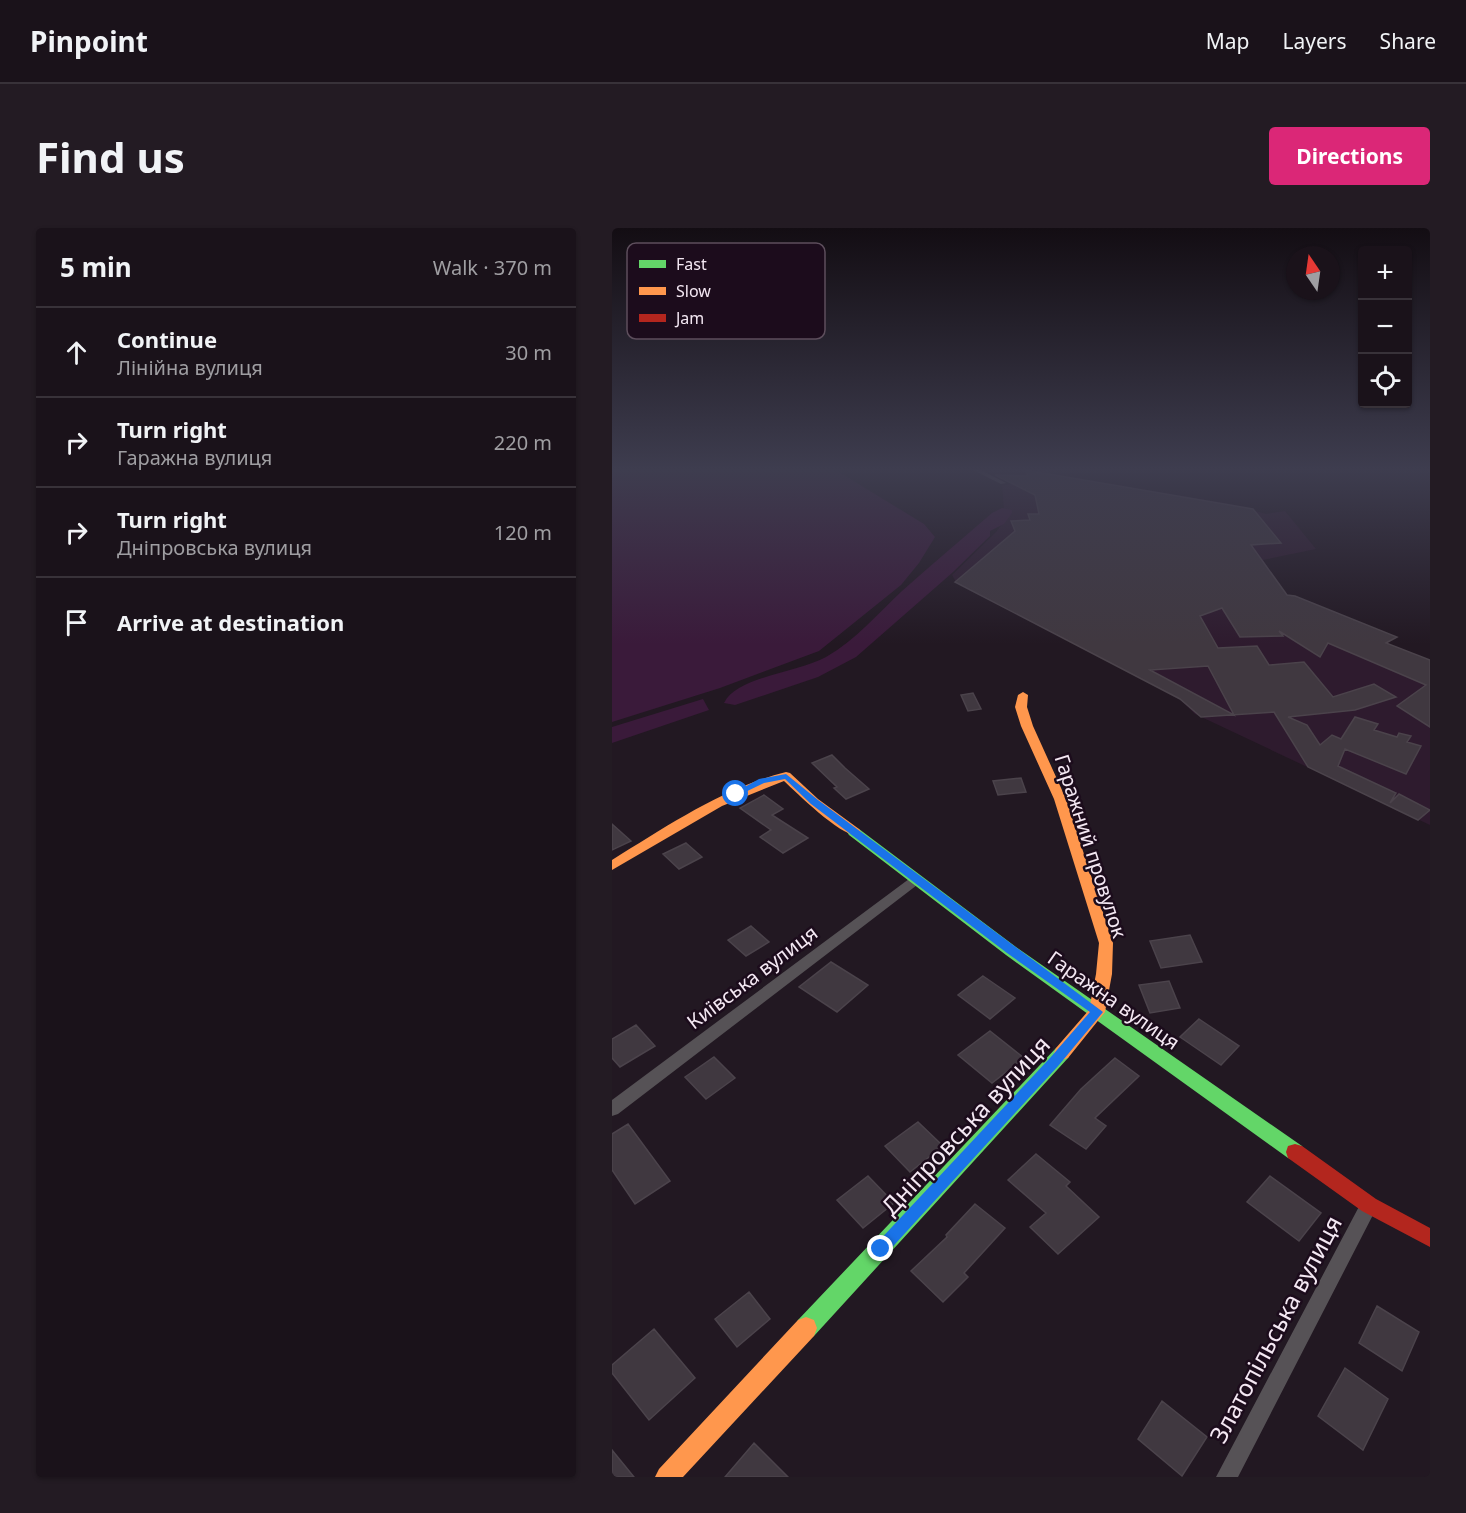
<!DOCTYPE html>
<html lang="en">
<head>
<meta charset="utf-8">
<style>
	:root { --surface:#1a121a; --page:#231b23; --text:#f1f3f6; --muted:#9f9ea2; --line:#383239; --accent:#db2777 }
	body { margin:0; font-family:"Noto Sans",sans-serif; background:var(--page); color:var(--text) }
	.controls { position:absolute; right:18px; top:18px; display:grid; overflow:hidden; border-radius:6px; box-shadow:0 2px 4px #0004 }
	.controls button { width:54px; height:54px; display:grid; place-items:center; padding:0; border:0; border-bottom:2px solid var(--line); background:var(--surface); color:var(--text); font:30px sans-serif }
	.compass { position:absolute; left:674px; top:18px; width:54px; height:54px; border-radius:50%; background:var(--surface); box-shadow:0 2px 4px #0004; rotate:347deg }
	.stop { position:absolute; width:18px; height:18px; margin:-14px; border:4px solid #1a73e8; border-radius:50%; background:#fff }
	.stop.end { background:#1a73e8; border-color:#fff; box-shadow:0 2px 6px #0008 }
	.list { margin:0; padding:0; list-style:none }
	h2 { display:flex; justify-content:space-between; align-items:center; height:78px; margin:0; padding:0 24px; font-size:26px }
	h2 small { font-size:20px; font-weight:400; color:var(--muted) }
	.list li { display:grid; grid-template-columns:39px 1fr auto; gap:18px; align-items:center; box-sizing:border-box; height:90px; padding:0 24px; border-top:2px solid var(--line) }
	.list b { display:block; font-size:22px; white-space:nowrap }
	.list p { margin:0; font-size:20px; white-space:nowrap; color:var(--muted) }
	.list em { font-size:20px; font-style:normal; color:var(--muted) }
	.icon { flex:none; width:33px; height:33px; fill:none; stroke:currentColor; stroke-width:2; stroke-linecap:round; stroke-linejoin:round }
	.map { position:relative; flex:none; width:818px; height:1249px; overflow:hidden; border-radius:6px }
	header { display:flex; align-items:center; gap:36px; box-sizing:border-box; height:84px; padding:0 30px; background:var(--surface); border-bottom:2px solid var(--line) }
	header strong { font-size:28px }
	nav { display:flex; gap:33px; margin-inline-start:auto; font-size:21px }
	.intro { display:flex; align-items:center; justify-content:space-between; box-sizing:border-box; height:144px; padding:0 36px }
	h1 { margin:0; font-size:42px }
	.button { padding:15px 27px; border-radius:6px; background:var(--accent); color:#fff; font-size:21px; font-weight:700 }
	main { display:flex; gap:36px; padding:0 36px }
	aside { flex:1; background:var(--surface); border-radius:6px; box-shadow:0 2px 4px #0004 }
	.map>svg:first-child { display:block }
</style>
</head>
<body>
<header>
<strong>Pinpoint</strong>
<nav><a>Map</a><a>Layers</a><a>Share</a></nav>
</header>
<div class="intro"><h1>Find us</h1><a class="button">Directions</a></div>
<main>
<aside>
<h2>5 min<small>Walk · 370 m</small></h2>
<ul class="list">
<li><svg class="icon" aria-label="ahead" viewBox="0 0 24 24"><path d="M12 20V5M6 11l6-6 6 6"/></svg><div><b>Continue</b><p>Лінійна вулиця</p></div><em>30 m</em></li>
<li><svg class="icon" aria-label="right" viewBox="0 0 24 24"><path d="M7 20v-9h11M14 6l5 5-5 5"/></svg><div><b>Turn right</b><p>Гаражна вулиця</p></div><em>220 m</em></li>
<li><svg class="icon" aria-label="right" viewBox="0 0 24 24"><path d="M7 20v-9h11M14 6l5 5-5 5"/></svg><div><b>Turn right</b><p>Дніпровська вулиця</p></div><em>120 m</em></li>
<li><svg class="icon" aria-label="arrive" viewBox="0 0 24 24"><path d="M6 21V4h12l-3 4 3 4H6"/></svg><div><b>Arrive at destination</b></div></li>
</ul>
</aside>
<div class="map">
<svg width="818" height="1249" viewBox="0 0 818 1249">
	<rect width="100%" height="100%" fill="#221822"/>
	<!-- built -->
	<path fill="#2e1b2e" d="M369,241H449L419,248L389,250Z
		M441,246L618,276L654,286L673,283L704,321L651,332L675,367L785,409L775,415L818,432V597L583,486L568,471L344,354L340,347L384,304L393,292L390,258Z"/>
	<!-- green -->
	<path fill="#3a1a3a" d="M0,241H222L312,296L323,309L307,335L289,357L207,423L108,460L0,494Z
		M390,280L400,282V285L392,296L378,303V308L340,345L244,429L206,449L123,477L112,475C124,449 187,444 214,429C244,412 265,386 290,363C319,337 350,311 380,285Z
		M91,471L97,482L0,515V499Z"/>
	<!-- building -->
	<path fill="#403840" stroke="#4b434b" stroke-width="1.5" fill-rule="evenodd" d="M413,242L641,281L669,315L639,317L675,367L683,368L785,409L774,415L818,432V499L785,478L814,457L716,415L708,429L667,403L671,408L628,409L610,380L588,388L606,420L645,418L657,437L692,434L721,469L762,456L784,469L743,482L676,489L695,497L708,517L720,507L729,511L743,489L766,496L762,502L785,509L787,505L799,508L795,514L809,518L794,546L733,521L726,538L784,565L778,575L787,566L818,582L806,592L696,539L662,484L589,489L568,471L343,354L403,303L399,293L418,292L416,286H427L423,267L383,247L416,248ZM596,438L622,487L538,442Z
		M361,465L369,481L356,483L349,467Z
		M220,527L233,540L257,561L234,571L222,560L225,559L200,535Z
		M409,550L414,564L386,567L381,553Z
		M152,567L171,581L160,587L196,610L171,625L148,609L159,602L128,580Z
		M0,596L19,613L0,622Z
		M74,615L90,629L67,641L51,626Z
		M139,698L157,714L134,728L116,712Z
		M578,707L590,734L549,740L538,713Z
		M219,734L256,757L225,784L187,759Z
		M371,748L403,770L378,791L346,767Z
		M557,753L568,780L538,785L527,757Z
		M587,791L627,818L609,837L568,809Z
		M24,797L43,818L8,839L0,830V811Z
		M378,803L412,830L380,855L346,827Z
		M102,829L123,850L94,871L73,849Z
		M503,830L527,848L483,890L494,898L474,921L438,897L469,861Z
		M306,894L331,918L298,944L273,918Z
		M16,896L58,953L23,976L0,942V906Z
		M424,926L458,954L454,958L487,989L446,1026L418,999L434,985L396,952Z
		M256,948L282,975L251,1000L225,972Z
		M658,948L709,985L687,1013L635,974Z
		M363,976L393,1000L352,1045L356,1049L331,1074L299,1043L335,1009L334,1007Z
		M137,1064L158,1091L125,1119L103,1091Z
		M765,1078L807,1104L790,1143L747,1115Z
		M42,1101L83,1150L37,1192L0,1145V1137Z
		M733,1140L776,1171L751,1222L706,1188Z
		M550,1173L595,1209L570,1248L526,1211Z
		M142,1215L176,1249H113Z
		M0,1222L22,1249H0Z"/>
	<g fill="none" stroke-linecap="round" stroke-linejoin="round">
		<!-- street -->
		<path fill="#565256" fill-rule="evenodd" d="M359,241H367L394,255L389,256Z
			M305,647L311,651L309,654L6,886L0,888V872L301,648Z
			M757,969L763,971L766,977L763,983L626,1249H604L751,971Z"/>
		<!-- fast -->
		<path fill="#63d668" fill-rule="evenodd" d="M242,600L247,601L404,719L690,918L692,924L690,930L683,932L676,930L394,727L237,607L235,604L237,601Z
			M450,818L456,820L458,825L456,830L202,1108L194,1111L186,1108L183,1100L186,1092L444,820Z"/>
		<!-- slow -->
		<path fill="#ff974d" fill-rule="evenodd" d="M411,464L416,467L415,479L421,498L454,571L501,715L500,746L493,784L456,830L450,832L444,830L442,825L444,820L477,782L484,746L487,715L442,571L409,498L403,479L406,467Z
			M174,544L178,545L206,571L247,601L249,604L247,607C231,611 185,565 172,553L110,578L0,642V632C55,598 111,560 174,544Z
			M194,1089L202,1092L205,1100L202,1108L71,1249H43L47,1241L186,1092Z"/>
		<!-- jam -->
		<path fill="#b3261e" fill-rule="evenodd" d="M683,916L690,918L764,971L818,1000V1019L750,983L676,930L674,924L676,918Z"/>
	</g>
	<!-- sky -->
	<linearGradient id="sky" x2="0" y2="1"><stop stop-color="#130d13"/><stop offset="0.58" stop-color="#3e3d4f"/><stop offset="1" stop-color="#3e3d4f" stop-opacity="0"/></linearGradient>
	<rect width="818" height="416" fill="url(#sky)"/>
	<!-- route -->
	<path fill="#1a73e8" d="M174,546L206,572L491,784L447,837L274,1026L269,1028L264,1026L262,1021L264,1016L438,830L478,784L395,725L199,576L173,551L152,555L127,567L120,566L147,551Z"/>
	<g text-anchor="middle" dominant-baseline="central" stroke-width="5" stroke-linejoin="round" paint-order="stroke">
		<!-- street labels -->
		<g font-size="20" fill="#f4e8f3" stroke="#1c0c1c">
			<text transform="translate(479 618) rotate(72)">Гаражний провулок</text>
			<text transform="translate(140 749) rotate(-37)">Київська вулиця</text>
			<text transform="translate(502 772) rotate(35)">Гаражна вулиця</text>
		</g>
		<!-- near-street labels -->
		<g font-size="24" fill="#f4e8f3" stroke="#1c0c1c">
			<text transform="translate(353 897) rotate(-47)">Дніпровська вулиця</text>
			<text transform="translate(663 1101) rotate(-62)">Златопільська вулиця</text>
		</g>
	</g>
	<!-- legend -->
	<rect x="15" y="15" width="198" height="96" rx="9" fill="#1c0c1c" stroke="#5d4e5c" stroke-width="1.5"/>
	<rect x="27" y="32" width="27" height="8" fill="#63d668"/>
	<rect x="27" y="59" width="27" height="8" fill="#ff974d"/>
	<rect x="27" y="86" width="27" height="8" fill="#b3261e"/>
	<g font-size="16" fill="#f4e8f3">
		<text x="64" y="42">Fast</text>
		<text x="64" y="69">Slow</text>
		<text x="64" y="96">Jam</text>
	</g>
</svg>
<div class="controls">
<button>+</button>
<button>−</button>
<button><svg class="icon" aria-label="locate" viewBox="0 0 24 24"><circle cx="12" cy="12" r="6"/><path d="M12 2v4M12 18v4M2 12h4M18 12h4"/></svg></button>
</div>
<svg class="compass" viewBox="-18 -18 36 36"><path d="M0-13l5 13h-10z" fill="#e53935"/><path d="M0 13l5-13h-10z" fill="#9f9ea2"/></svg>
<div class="stop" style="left:124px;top:566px"></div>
<div class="stop end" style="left:269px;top:1021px"></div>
</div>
</main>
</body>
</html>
